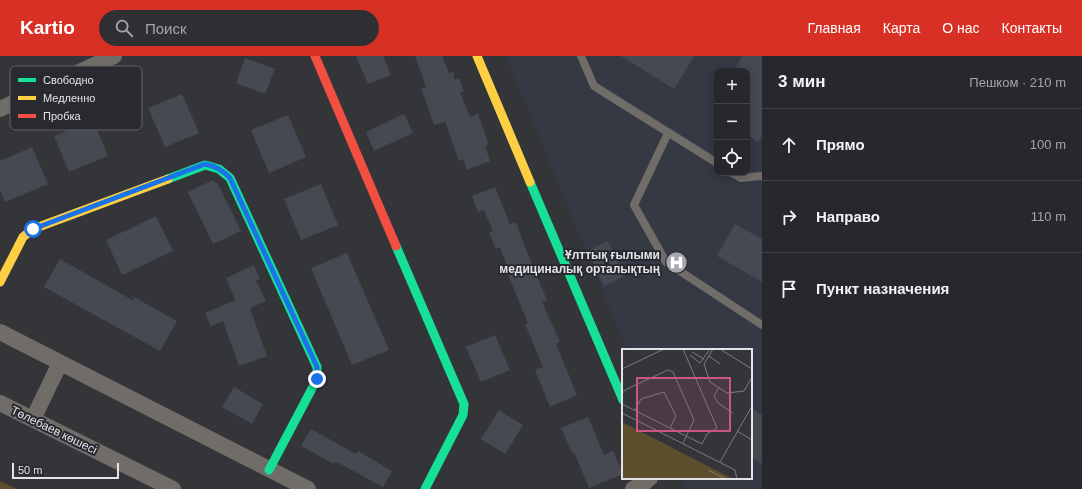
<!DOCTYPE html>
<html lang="ru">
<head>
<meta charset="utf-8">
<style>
	:root { --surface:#27282b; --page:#2f3033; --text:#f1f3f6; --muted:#a4a6a9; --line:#434447; --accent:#d93025 }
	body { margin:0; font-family:Arial,sans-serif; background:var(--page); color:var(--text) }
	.controls { position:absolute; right:12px; top:12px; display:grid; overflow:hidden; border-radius:8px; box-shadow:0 2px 10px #0003 }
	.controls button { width:36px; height:36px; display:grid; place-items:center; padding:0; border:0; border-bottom:1px solid var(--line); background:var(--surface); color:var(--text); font:20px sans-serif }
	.scale { position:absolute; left:12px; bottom:10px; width:107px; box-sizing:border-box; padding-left:4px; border:2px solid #e2e4e8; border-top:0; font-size:11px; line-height:14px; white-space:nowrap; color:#e2e4e8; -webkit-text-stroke:3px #282a30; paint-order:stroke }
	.stop { position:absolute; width:12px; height:12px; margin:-9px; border:3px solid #1a73e8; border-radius:50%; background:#fff }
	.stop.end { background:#1a73e8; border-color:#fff; box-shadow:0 1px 4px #0008 }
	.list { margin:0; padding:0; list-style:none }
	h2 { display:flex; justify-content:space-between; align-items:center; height:52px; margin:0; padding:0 16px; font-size:17px }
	h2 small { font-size:13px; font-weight:400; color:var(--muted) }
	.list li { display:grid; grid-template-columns:26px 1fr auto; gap:12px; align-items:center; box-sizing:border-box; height:72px; padding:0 16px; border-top:1px solid var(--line) }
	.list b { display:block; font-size:15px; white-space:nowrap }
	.list em { font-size:13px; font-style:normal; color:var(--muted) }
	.icon { flex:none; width:22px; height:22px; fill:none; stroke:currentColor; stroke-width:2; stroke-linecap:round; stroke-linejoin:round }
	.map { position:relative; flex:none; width:762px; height:433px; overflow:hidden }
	header { display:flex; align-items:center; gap:24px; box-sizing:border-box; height:56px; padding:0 20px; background:var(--accent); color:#fff }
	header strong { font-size:19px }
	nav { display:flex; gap:22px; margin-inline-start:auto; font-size:14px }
	.search { width:280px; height:36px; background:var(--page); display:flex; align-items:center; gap:10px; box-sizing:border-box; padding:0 14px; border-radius:22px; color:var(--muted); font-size:15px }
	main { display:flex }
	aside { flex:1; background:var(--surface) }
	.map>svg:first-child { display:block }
</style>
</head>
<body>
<header>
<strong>Kartio</strong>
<div class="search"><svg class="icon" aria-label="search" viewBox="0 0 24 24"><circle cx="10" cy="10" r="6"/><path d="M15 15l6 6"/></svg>Поиск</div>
<nav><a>Главная</a><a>Карта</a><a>О нас</a><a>Контакты</a></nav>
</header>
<main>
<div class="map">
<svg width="762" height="433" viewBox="0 0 762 433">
	<rect width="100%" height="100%" fill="#343539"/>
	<!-- built -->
	<path fill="#353944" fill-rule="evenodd" d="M506,0H762V433H685L680,422H751V294H627ZM717,15H747V117H717Z"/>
	<!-- green -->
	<path fill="#5e4e2e" d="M0,425L17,433H0Z"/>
	<!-- building -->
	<path fill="#464952" d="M356,0H383L391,19L368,28Z
		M415,0H442L449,17L453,16L455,24L459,22L464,35L460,36L470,61L478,58L489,89L485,90L490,105L467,114L463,103L459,105L445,66L434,69L421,32L426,31Z
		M621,0H694L674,33Z
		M743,0H762V80L758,86L747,79V15H733Z
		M245,2L275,13L265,38L236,27Z
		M182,38L199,77L165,91L148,52Z
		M404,58L413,77L374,95L366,76Z
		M288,59L306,101L269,117L251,74Z
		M93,64L108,100L69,116L54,80Z
		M32,91L48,128L5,146L0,134V105Z
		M213,124L218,128L241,175L213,188L188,136Z
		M321,128L338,169L301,184L284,143Z
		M495,131L510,168L516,166L526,194L547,244L542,246L560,286L556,288L577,339L550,351L535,314L543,311L525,268L528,267L508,219L510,218L500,191L496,193L489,176L493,175L484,154L478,156L472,140Z
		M156,160L173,195L122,219L106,184Z
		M735,168L762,183V226L717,200Z
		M608,185L624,220L604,230L588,195Z
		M347,197L389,294L352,309L311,212Z
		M60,203L134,245L132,240L177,265L160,295L44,231Z
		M254,209L260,223L256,224L266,245L250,252L267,300L239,310L223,265L211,270L205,257L235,244L226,222Z
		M495,279L510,314L481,326L466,291Z
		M234,331L263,348L252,368L222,351Z
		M751,352L762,359V408L751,401Z
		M499,354L523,369L505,398L481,383Z
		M588,361L604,399L613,395L623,418L589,432L574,396L572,397L561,372Z
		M311,373L356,398L358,395L392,415L383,431L335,405L334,408L301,390Z"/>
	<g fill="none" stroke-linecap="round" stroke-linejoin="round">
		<!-- lane -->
		<path stroke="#706d69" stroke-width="8" d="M581,0L594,30L717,107
			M668,77L634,149L666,206L762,269
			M732,117L741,122L762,120"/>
		<!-- street -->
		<path stroke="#706d69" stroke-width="16" d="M0,53L114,0
			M0,276L308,433
			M0,347L173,433
			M33,363L60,307
			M633,433L643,428L650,422"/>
		<!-- fast -->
		<path stroke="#16e098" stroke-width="9" d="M168,123L205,109L219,113L230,122L317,311V323L269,414
			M530,126L623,344
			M396,190L464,348L463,359L425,433"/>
		<!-- slow -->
		<path stroke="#ffcf43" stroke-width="9" d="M477,0L530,126
			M0,226L23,181L33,173L168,123"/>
		<!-- jam -->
		<path stroke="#f24e42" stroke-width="9" d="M315,0L396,190"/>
	</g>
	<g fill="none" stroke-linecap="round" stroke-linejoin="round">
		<!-- route -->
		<path stroke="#1a73e8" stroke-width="5" d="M33,173L205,108C215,110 223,114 230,122L317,311V323"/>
	</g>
	<!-- icons -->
	<defs>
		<symbol id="hospital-disc" viewBox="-11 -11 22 22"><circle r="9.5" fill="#a5a7ab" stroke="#282a30"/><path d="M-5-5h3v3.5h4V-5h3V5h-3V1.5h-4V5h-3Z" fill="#fff"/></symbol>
	</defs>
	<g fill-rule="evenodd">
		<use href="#hospital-disc" x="664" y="194" width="25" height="25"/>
	</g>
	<g text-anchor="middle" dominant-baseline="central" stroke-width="4" stroke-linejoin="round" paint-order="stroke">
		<!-- poi labels -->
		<g font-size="12" font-weight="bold" fill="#e2e4e8" stroke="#282a30" text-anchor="end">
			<text x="660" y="199">Ұлттық ғылыми<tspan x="660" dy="14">медициналық орталықтың</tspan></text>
		</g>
		<!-- street labels -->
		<g font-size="12" fill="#e2e4e8" stroke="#282a30">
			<text transform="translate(54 374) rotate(26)">Төлебаев көшесі</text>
		</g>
	</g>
	<!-- overview -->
	<g transform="translate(622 293)">
		<rect width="130" height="130" fill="#343539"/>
		<path d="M0,73L111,130H0Z" fill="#5e4e2e"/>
		<path fill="none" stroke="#7a7b7f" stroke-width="1" d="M91,0L82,15L88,33L105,44L122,42L130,28M98,0L130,20M70,3L82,10M68,6L78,14L88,0M87,7L98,15M0,20L42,0M97,38L92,47L96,54L111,64M0,45L3,41L46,21L51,23L72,71L61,94M0,55L80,95L85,85L95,79L61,0M13,61L19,50L42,43L54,67L48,79M0,64L113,121L115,130M115,82L130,91M98,113L130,57M86,121L104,130"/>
		<path fill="#cc5585" fill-opacity="0.15" stroke="#cc5585" stroke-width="2" d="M15,29H108V82H15Z"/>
		<rect width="130" height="130" fill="none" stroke="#e2e4e8" stroke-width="2"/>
	</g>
	<!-- legend -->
	<rect x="10" y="10" width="132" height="64" rx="6" fill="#282a30" stroke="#606267" stroke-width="1"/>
	<rect x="18" y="22" width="18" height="4" fill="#16e098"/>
	<rect x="18" y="40" width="18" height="4" fill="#ffcf43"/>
	<rect x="18" y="58" width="18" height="4" fill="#f24e42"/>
	<g font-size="11" fill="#e2e4e8">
		<text x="43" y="28">Свободно</text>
		<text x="43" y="46">Медленно</text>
		<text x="43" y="64">Пробка</text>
	</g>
</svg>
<div class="controls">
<button>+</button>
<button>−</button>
<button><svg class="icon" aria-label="locate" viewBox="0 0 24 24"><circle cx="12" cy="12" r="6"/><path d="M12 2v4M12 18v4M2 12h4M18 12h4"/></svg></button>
</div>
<div class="scale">50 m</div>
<div class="stop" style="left:33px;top:173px"></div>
<div class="stop end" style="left:317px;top:323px"></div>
</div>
<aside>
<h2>3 мин<small>Пешком · 210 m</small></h2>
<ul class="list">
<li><svg class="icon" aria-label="ahead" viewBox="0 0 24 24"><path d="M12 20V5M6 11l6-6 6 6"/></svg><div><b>Прямо</b></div><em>100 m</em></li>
<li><svg class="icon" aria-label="right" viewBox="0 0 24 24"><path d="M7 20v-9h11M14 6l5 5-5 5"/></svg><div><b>Направо</b></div><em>110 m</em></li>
<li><svg class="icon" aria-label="arrive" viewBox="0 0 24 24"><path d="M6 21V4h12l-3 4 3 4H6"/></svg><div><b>Пункт назначения</b></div></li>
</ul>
</aside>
</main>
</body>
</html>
